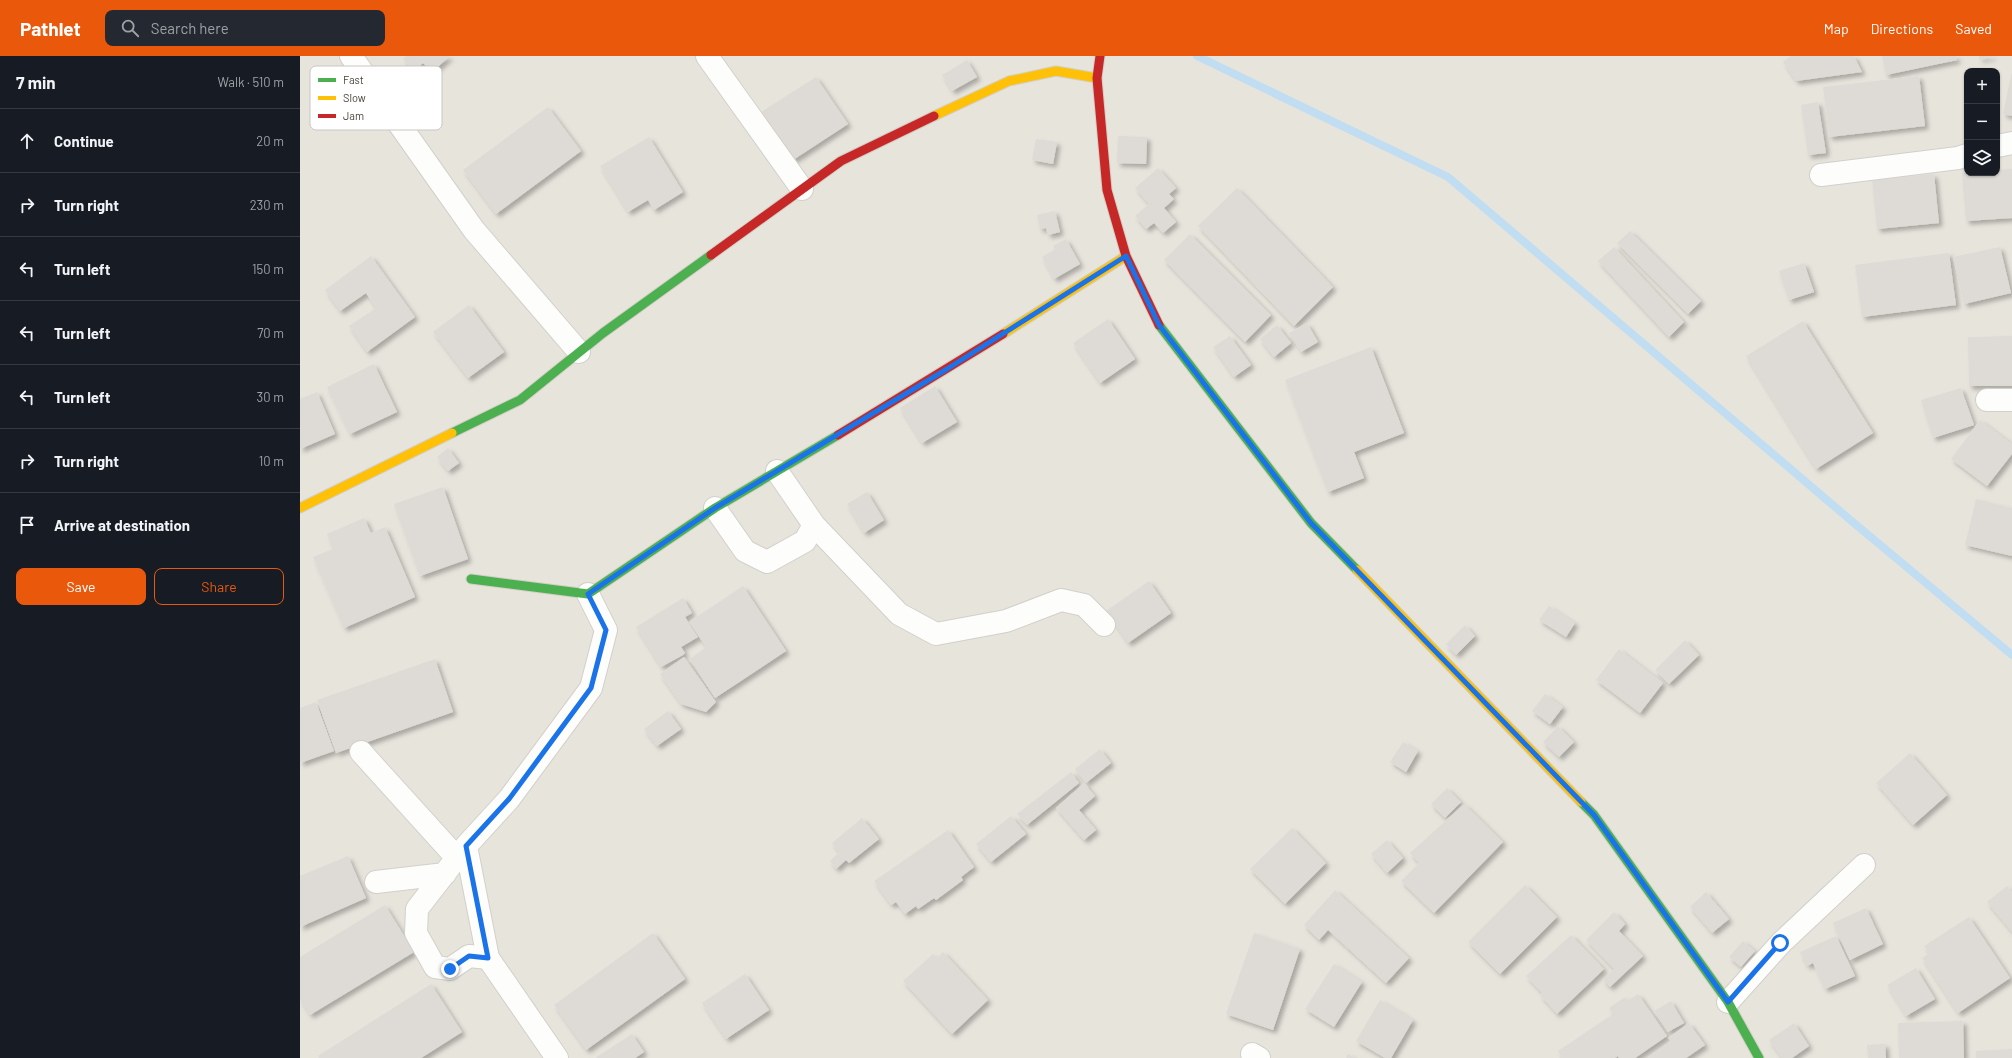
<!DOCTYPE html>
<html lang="en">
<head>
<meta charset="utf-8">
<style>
	:root { --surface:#171b24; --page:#242831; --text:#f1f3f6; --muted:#9ea1a6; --line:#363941; --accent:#ea580c }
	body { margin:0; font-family:Barlow,sans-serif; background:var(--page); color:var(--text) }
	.controls { position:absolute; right:12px; top:12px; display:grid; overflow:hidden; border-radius:8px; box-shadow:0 1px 3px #0004 }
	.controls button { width:36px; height:36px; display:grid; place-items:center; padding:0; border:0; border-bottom:1px solid var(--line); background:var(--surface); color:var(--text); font:20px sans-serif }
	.stop { position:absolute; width:12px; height:12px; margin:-9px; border:3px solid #1a73e8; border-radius:50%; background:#fff }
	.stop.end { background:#1a73e8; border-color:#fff; box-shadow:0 1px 4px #0008 }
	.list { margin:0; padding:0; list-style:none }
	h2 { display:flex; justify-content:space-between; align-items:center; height:52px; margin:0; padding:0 16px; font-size:17px }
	h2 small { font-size:13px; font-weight:400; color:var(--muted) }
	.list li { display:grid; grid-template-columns:26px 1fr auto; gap:12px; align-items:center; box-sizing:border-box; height:64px; padding:0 16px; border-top:1px solid var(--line) }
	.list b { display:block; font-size:15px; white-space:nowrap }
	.list em { font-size:13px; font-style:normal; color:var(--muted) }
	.actions { display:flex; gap:8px; padding:12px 16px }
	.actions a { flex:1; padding:9px 0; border:1px solid var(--accent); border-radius:8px; text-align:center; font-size:14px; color:var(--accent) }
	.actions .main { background:var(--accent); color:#fff }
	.icon { flex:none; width:22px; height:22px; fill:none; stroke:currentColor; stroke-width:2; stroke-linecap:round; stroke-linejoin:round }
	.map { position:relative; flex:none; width:1712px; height:1002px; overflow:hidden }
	header { display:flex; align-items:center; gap:24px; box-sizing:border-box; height:56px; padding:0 20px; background:var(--accent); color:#fff }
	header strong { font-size:19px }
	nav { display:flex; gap:22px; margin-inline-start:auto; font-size:14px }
	.search { width:280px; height:36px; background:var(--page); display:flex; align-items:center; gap:10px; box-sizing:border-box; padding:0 14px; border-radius:8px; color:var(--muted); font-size:15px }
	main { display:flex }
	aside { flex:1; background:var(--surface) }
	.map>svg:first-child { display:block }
</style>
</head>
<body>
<header>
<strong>Pathlet</strong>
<div class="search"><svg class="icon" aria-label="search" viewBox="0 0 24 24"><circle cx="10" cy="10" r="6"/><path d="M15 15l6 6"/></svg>Search here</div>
<nav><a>Map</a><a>Directions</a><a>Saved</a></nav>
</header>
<main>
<aside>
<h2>7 min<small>Walk · 510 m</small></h2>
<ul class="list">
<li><svg class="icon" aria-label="ahead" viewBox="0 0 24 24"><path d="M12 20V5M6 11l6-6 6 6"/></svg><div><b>Continue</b></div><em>20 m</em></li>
<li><svg class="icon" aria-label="right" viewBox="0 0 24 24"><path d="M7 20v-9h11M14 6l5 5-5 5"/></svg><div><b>Turn right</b></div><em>230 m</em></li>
<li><svg class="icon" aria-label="left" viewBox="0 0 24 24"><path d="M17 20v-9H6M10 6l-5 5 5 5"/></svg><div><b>Turn left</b></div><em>150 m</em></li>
<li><svg class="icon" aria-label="left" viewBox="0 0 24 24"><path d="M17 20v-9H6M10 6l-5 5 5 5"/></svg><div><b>Turn left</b></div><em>70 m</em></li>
<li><svg class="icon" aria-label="left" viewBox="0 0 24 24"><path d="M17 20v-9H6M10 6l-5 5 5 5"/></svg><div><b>Turn left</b></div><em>30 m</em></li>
<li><svg class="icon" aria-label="right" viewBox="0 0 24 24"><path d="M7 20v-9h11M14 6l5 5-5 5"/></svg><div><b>Turn right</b></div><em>10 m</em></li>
<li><svg class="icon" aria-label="arrive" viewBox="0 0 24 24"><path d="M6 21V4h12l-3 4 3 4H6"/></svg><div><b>Arrive at destination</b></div></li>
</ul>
<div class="actions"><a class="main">Save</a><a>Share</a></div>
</aside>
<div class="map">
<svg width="1712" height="1002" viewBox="0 0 1712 1002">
	<defs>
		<filter id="shadow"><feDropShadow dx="3.5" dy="3.5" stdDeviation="2" flood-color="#0004"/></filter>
	</defs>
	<rect width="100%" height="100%" fill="#f4f2ee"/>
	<!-- residential -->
	<path fill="#e7e4dc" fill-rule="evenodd" d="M0,0H1712V1002H0ZM1667,15H1697V117H1667Z"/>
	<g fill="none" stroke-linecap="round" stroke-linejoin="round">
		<!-- stream -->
		<path stroke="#c0ddf1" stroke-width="8" d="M897,0L1148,121L1548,462L1712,599"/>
	</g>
	<!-- building -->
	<path fill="#dedbd6" filter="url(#shadow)" d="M106,0H150L132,16L123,7L114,15L103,3Z
		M1491,0H1554L1562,16L1496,25L1483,6Z
		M1582,0H1656L1657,4L1586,19Z
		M1679,0H1693V1L1679,3Z
		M667,4L677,21L652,35L642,19Z
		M1712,16V60L1703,58Z
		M1619,20L1625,70L1529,81L1523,31Z
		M516,21L548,68L493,104L461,56Z
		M1518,46L1526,97L1508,99L1501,49Z
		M248,51L281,95L196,158L163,114Z
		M818,80L847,81L846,108L817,107Z
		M349,81L383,136L354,154L348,144L328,156L300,110Z
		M736,83L757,86L753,108L732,104Z
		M858,112L876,132L869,138L874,143L864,152L876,166L863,177L854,167L846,173L835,160L849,148L835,132Z
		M1712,113V162L1666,165L1662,117H1697V114Z
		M1634,118L1639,167L1577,173L1572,124Z
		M937,132L1033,231L994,270L898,170Z
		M755,155L760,176L748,179L746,172L740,173L737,159Z
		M1330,175L1401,245L1388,258L1317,187Z
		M890,178L971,259L945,286L864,204Z
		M766,183L780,208L754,223L742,201L755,193L753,190Z
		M1314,191L1384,266L1369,281L1298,205Z
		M1700,191L1711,237L1664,248L1653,201Z
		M1649,197L1656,249L1562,261L1555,209Z
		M71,200L115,261L67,296L49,270L76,252L66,237L40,255L25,234Z
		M1504,207L1514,236L1489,244L1479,215Z
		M169,249L204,296L168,322L133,276Z
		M808,263L835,303L800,327L773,287Z
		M1503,265L1573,377L1516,413L1446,300Z
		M1007,267L1018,286L1001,296L989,277Z
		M977,269L991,287L974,301L960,283Z
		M930,280L951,309L934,321L913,291Z
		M1712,280V330H1669L1668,281Z
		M1071,291L1104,377L1054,396L1064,422L1028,436L985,324Z
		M74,308L97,356L50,378L27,331Z
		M635,330L657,366L622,387L600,352Z
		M1661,332L1674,369L1633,382L1621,344Z
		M17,336L35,378L0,393V343Z
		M1680,364L1712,388V398L1687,430L1651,403Z
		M148,392L159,407L148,415L137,401Z
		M143,431L168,503L120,520L94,448Z
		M567,436L584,464L564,477L547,448Z
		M1676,443L1712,452V500L1665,489Z
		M64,462L71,477L85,471L115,541L44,572L13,501L33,493L27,478Z
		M849,525L871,557L828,587L806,555Z
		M443,530L486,595L415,642L390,603L406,591L389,566Z
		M383,542L392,557L385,561L398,581L381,591L385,597L383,599L361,611L336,571Z
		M1249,550L1275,567L1266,581L1239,564Z
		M1165,569L1175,580L1156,599L1146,588Z
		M1385,584L1399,599L1369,628L1355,614Z
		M1319,593L1363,627L1340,657L1296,624Z
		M384,601L416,646L406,656L381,648L360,618Z
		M135,603L153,656L36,697L17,644Z
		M1245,638L1263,651L1250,668L1232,655Z
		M16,646L34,695L0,707V652Z
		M368,655L381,673L357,690L344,673Z
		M1258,670L1274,686L1259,701L1243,686Z
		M1103,686L1118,695L1106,716L1090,706Z
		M800,693L811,707L786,727L775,713Z
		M1610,697L1647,739L1613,769L1576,727Z
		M771,716L779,727L727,769L717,758Z
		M784,727L795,740L779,754L796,774L784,784L756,752Z
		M1147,732L1161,746L1145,762L1131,748Z
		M1164,748L1203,786L1134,857L1101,825L1119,807L1110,797Z
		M711,760L726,778L691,806L676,788Z
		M562,762L579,783L549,807L546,804L536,813L530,805L539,796L532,787Z
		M992,772L1026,807L985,848L950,813Z
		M648,774L674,811L661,821L663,824L636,844L634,842L618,853L616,850L605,858L596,846L591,849L574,825Z
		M1087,784L1103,802L1087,817L1071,798Z
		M48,800L66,842L0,871V820Z
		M1225,829L1257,861L1200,918L1168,886Z
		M1707,830L1712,836V876L1687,846Z
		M1035,834L1109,902L1086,927L1028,874L1019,884L1004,869Z
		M1406,836L1429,863L1412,877L1390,851Z
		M85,849L114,896L10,959L0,943V901Z
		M1566,852L1583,888L1550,904L1533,867Z
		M1314,856L1325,868L1319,875L1343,900L1310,931L1303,924L1314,913L1286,884Z
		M1669,861L1710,922L1658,957L1622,902L1629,897L1624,890Z
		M353,877L385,923L286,994L254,949Z
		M954,877L1000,893L973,974L926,958Z
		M1271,879L1304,913L1257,958L1240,939L1242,937L1226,920Z
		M1536,880L1555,920L1525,933L1513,907L1507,910L1500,896Z
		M1443,885L1455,895L1441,911L1429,901Z
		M643,896L688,944L652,978L603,925L633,898L637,902Z
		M1034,908L1062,926L1034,971L1005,953Z
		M1616,912L1635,943L1606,960L1587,929Z
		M445,918L469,954L426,983L402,947Z
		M131,928L162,976L121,1002H19L18,1000Z
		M1338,938L1367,980L1335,1002H1319L1318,1000L1315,1002H1262L1258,995L1313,958L1309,952L1325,941L1327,945Z
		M1080,944L1113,964L1091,1002H1085L1056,985Z
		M1371,945L1384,967L1368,976L1354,955Z
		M1663,965L1664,1002H1599L1598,967Z
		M1389,967L1405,989L1386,1002H1348L1371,985L1368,982Z
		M1494,967L1509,990L1492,1002H1482L1469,984Z
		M332,978L344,996L335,1002H295Z
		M1585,988L1586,1002H1568L1567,989Z
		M1712,993V1002H1676V995Z
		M1048,998L1055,1002H1046Z"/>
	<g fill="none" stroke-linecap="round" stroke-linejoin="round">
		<defs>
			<path id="street" d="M51,0L174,174L279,296
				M407,0L502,133
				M1697,90L1712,87
				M1521,119L1658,102L1667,99
				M1687,344H1712
				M415,452L445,495L467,506L505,485L514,469L477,415
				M514,469L599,558L636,578L706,565L761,544L784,549L804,569
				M61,696L157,802
				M166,790L188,902L257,1002
				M76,826L145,818
				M188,902L169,900L150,913L135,911L116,877L117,853L166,790L209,743L291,632L306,574L288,538
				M1428,946L1481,887L1564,809
				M952,998L959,1002"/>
			<path id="fast" d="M859,269L1011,467L1057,514
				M152,377L220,344L303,277L411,199
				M171,523L288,538L415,452L538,379
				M1281,746L1294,759L1428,946L1459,1002"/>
			<path id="slow" d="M634,60L709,25L756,15L797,22
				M703,278L826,200
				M0,452L152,377
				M1057,514L1281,746"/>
			<path id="jam" d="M800,0L797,22L807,134L826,200L859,269
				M411,199L541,105L634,60
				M538,379L703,278"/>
		</defs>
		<!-- street casing -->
		<use href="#street" stroke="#d2d0cb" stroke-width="24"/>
		<!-- fast casing -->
		<use href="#fast" stroke="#d3cfc5" stroke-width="11"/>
		<!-- slow casing -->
		<use href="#slow" stroke="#d3cfc5" stroke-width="11"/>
		<!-- jam casing -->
		<use href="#jam" stroke="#d3cfc5" stroke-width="11"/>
		<!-- street -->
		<use href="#street" stroke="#fdfdfc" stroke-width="22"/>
		<!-- fast -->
		<use href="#fast" stroke="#4caf50" stroke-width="9"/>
		<!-- slow -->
		<use href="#slow" stroke="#ffc107" stroke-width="9"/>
		<!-- jam -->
		<use href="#jam" stroke="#c62828" stroke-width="9"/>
	</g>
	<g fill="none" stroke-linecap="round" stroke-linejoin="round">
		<!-- route -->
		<path stroke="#1a73e8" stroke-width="5" d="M150,913L169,900L188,902L166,790L209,743L291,632L306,574L288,538L415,452L647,313L826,200L859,269L1011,467L1294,759L1428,946L1480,887"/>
	</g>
	<!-- legend -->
	<rect x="10" y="10" width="132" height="64" rx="6" fill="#fff" stroke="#c9c7c4" stroke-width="1"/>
	<rect x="18" y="22" width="18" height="4" fill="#4caf50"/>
	<rect x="18" y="40" width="18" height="4" fill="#ffc107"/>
	<rect x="18" y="58" width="18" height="4" fill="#c62828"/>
	<g font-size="11" fill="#4b4439">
		<text x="43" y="28">Fast</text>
		<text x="43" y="46">Slow</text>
		<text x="43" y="64">Jam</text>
	</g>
</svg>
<div class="controls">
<button>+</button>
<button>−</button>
<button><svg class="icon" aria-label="layers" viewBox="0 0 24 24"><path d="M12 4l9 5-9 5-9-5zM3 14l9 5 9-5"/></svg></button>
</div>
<div class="stop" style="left:1480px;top:887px"></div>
<div class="stop end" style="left:150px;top:913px"></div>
</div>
</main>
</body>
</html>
